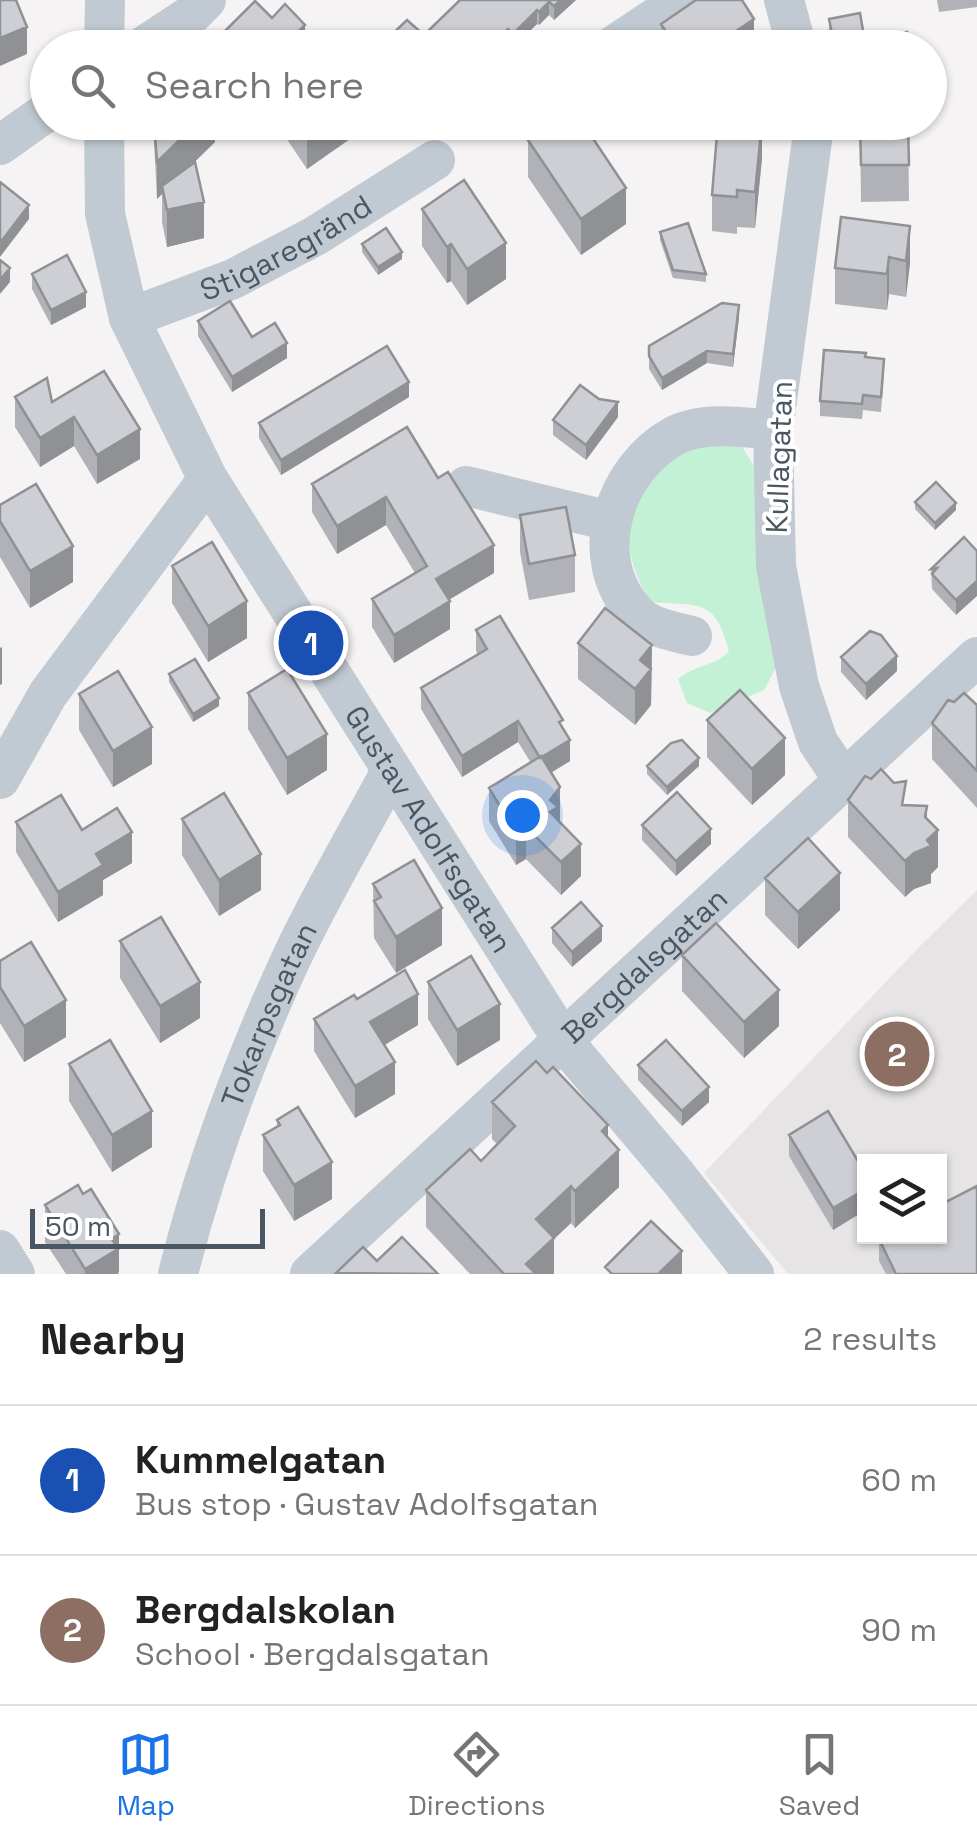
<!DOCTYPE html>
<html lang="en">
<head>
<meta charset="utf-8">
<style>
	:root { --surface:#fff; --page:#f6f6f6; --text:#222; --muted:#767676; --line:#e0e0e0; --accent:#1a73e8 }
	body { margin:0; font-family:"Space Grotesk",sans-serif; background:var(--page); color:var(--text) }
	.controls { position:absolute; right:30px; bottom:30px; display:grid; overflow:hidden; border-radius:0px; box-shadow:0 2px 8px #0004 }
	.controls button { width:90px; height:90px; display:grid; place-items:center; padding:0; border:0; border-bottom:2px solid var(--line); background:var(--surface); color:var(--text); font:50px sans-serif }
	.scale { position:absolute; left:30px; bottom:25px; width:235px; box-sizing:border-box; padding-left:10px; border:5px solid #4a5661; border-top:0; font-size:28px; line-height:35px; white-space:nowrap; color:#4a5661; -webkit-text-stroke:8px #fff; paint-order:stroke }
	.you { position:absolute; left:522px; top:815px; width:35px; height:35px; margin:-25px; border:8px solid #fff; border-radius:50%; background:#1a73e8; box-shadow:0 0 0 15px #1a73e833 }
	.badge { display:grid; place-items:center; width:65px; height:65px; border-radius:50%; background:var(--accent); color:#fff; font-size:32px; font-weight:700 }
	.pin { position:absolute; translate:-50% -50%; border:5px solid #fff; box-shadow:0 2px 10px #0006 }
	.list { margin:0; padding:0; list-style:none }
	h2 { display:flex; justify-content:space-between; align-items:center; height:130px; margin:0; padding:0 40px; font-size:42px }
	h2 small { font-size:32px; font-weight:400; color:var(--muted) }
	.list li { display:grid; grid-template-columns:65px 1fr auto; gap:30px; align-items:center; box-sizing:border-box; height:150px; padding:0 40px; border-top:2px solid var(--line) }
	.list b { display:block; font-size:38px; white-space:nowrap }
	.list p { margin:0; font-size:32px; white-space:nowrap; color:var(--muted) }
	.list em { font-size:32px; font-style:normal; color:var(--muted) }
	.icon { flex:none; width:55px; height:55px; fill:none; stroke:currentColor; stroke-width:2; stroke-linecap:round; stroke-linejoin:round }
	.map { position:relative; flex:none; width:977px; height:1274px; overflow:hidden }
	.search { position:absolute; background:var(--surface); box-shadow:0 2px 8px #0004; left:30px; right:30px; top:30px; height:110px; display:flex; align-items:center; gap:25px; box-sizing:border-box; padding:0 35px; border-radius:55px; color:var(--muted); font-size:38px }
	.sheet { height:430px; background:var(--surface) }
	nav { display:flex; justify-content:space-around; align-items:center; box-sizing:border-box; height:140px; border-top:2px solid var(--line); background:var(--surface); font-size:28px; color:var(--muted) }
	nav a { display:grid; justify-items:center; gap:5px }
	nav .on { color:var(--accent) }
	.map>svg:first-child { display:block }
</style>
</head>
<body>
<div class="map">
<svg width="977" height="1274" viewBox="0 0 977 1274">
	<rect width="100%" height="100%" fill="#f5f3f3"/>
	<!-- education -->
	<path fill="#e6e4e5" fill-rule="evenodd" d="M977,890V1274H788L704,1173L920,946ZM864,1162H940V1236H864Z"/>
	<!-- green -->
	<path fill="#c3f1d5" d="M685,444L741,445L754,466L779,662L764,690L710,713L687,703L678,679C698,663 713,668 729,651C714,596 700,607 651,602C625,563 618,514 649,476C658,464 674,454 685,444Z"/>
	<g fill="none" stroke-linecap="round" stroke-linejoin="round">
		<!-- minor -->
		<g stroke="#c1cad2" stroke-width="40">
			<path d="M784,0L797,48"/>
			<path d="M104,48L105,0"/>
			<path d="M141,48L191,15L206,0"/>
			<path d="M610,48L682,0"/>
			<path id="s1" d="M104,122L105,214L129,318L208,479L564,1042L677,1176L754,1274"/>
			<path d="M811,122L813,133L773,430L776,566L799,686L818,742L844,781"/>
			<path d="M0,145L48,111"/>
			<path id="s2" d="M129,318L233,279L315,236L435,160"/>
			<path d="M466,486L610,521"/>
			<path d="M692,636C673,631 649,628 636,613C585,559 613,470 674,436C702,421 743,427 773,430"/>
			<path d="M0,779L48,694L208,479"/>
			<path d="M0,1250L15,1274"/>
			<path id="s3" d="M178,1274C205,1166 244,1061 291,959C321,895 358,833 391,771"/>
			<path id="s4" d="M310,1274L977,657"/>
		</g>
	</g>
	<!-- wall -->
	<path fill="#b0b2b7" d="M460,0H576L554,20L549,15L539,25L537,24L513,47L508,42L502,48H384V42L424,35Z
		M937,0H977V7L939,12Z
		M754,19V48H661V24Z
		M829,19L866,48H832L829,34Z
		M153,122H231L215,131V142L194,162L204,238L167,247L162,222V194L157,199Z
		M284,122H357V134L307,169L284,135Z
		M860,122H908L909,201L861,202Z
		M528,140L626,224L581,255L528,177Z
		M762,158L755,228L737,227V234L712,231V195Z
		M422,209L506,279L467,305L451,281L447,283L422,246Z
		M841,217L910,263L906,297L889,294L887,310L835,304V268Z
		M660,232L706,274V282L673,278L660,240Z
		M362,244L402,259L378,275L362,252Z
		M32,274L86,307L51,325L32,289Z
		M739,317L733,367L707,363L662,390L649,369V346Z
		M198,321L252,337L287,358L232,392L198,336Z
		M865,357L884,374L881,412L863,410L862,419L820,416V401Z
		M15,397L52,402L140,459L97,484L74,446L40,467L15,427Z
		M409,397L281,475L259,438V423Z
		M618,417L586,460L553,435V420Z
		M407,427L494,573L449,600L450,629L394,663L372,627V599L415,573L386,525L337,554L312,512V484Z
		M915,502L956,510L935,530L915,509Z
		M0,505L73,582L30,608L0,557Z
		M520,515L575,555V592L529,600L520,552Z
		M964,537L956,615L932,589L931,569Z
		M172,566L247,638L208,662L172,603Z
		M476,630L563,729L570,761L551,773L559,821L581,876L561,895L526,859L516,865L489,821V788L531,763L518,742L462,777L421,709V688L478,654L476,651Z
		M578,643L652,645L651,705L635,725L578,679Z
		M841,657L897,671L866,700L841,672Z
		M169,674L219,706L193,722L169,682Z
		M248,693L327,770L287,795L248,729Z
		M79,694L152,764L113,787L79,730Z
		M954,702L977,705V808L932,759V723Z
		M707,720L785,775L752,805L707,757Z
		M647,766H699L667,795L647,774Z
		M848,800L906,805L927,819L938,867L931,874V883L914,889L905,897L848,837Z
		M182,819L261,890L219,916L182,855Z
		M16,822L82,830L132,863L103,880V895L58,922L16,852Z
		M642,825L711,844L676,876L642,840Z
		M765,878L840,910L798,949L765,915Z
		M373,884L442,945L396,973L374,938Z
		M552,928L602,941L572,967L552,943Z
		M120,941L200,1018L160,1043L120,978Z
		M682,955L779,1026L744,1058L682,991Z
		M0,961L66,1037L24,1062L0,1023Z
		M428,982L500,1040L457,1066L428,1019Z
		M357,999L418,1025L385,1045L395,1094L355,1118L314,1051V1019Z
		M69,1064L152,1147L112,1172L69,1101Z
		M638,1065L709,1102L682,1126L638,1080Z
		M492,1102L608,1138L619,1187L575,1228L571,1223L554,1239V1274H470L426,1227V1190L481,1161L497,1144L492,1139Z
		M277,1120L332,1199L294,1221L263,1171V1135L277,1127Z
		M789,1135L864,1171V1211L833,1230L789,1156Z
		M45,1205L119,1271L118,1274H66L45,1242Z
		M879,1239L977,1274H886L879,1261Z"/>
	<!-- shaded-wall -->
	<path fill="#909195" d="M561,0H576L554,20V6Z
		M549,2V15L539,25V12Z
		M537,10V24L513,47V34Z
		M754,19V48H723V40Z
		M305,25V36L294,48H282Z
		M27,27V54L0,66V38Z
		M508,29V42L502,48H488Z
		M717,32V48H694Z
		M198,122H231L215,131V142L163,193L162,186V194L157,199V162Z
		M322,122H357V134L307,169V133Z
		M762,122V158L755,228V192Z
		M626,188V224L581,255V219Z
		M204,202V238L167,247V210Z
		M29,205V219L0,257V243Z
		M910,226V263L906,297V261Z
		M506,243V279L467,305V269Z
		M451,244V281L447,283V247Z
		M402,252V259L378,275V267Z
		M889,257V294L887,310V274Z
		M10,268V282L0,294V280Z
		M86,292V307L51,325V310Z
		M739,305V317L733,367V354Z
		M287,343V358L232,392V377Z
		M707,351V363L662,390V378Z
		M409,382V397L281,475V460Z
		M618,402V417L586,460V445Z
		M74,417V446L40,467V438Z
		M140,429V459L97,484V455Z
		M386,497V525L337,554V526Z
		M956,503V510L935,530V523Z
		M494,545V573L436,607V579Z
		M73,546V582L30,608V571Z
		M977,581V596L956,615V600Z
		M247,601V638L208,662V626Z
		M450,601V629L394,663V635Z
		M652,645L651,705L635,725V689L640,660Z
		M2,647V684L0,685V648Z
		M897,656V671L866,700V684Z
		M219,698V706L193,722V714Z
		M518,721V742L462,777V756Z
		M152,727V764L113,787V751Z
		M327,734V770L287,795V758Z
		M785,738V775L752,805V769Z
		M570,740V761L540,779V758Z
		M699,758V766L667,795V787Z
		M560,787V820L550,845V800Z
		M927,806V842V840L938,830V867L931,874V883L914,889L905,897V861L925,817Z
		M526,827V859L516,865V833Z
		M711,829V844L676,876V861Z
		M132,832V863L103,880V895L58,922V892L96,854Z
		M581,844V876L561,895V862Z
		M261,854V890L219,916V880Z
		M840,873V910L798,949V912Z
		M442,908V945L396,973V937Z
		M602,926V941L572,967V952Z
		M200,982V1018L160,1043V1006Z
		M779,990V1026L744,1058V1022Z
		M418,994V1025L370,1053V1022Z
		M66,1000V1037L24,1062V1026Z
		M500,1004V1040L457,1066V1030Z
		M395,1062V1094L355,1118V1086Z
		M709,1087V1102L682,1126V1111Z
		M152,1111V1147L112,1172V1135Z
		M608,1125V1161L619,1150V1187L575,1228V1191L602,1131Z
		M332,1162V1199L294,1221V1185Z
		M571,1186V1223L554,1239V1274H526V1264L536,1219Z
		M864,1190V1211L833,1230V1208Z
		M119,1234V1271L118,1274H85V1269L112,1239Z
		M682,1251V1274H658Z"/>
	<!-- building -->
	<path fill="#cdcfd5" stroke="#909195" stroke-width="2.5" d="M0,0H16L27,27L0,38Z
		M460,0H561L554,6L549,2L539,12L537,10L513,34L508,29L488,48H389L384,42L407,20L424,35Z
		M696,0H742L754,19L723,40L717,32L694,48H677L661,24Z
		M255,1L272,18L285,4L305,25L282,48H206L211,45Z
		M860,13L866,48H835L829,19Z
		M907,32L909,48H882L880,37Z
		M154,122H198L157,162Z
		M300,122H322L307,133Z
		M554,122H582L626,188L581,219L528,140Z
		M718,122H762L755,192L737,190V197L712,195Z
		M860,122H908L909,165H861Z
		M195,162L204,202L167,210L162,186Z
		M464,180L506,243L467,269L451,244L447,247L422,209Z
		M0,182L29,205L0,243Z
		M841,217L910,226L906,261L889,257L887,274L835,268Z
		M688,223L706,274L673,270L660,232Z
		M386,228L402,252L378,267L362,244Z
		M67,255L86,292L51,310L32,274Z
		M0,260L10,268L0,280Z
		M230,301L252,337L275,323L287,343L232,377L198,321Z
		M722,303L739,305L733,354L707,351L662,378L649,356V346Z
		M387,346L409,382L281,460L259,423Z
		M824,350L866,353L865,357L884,359L881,397L863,395L862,404L820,401Z
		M104,371L140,429L97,455L74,417L40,438L15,397L47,378L52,402Z
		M580,385L599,399L618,402L586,445L553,420Z
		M407,427L438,478L448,472L494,545L436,579L450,601L394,635L372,599L427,566L386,497L337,526L312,484Z
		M936,482L956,503L935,523L915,502Z
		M36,484L73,546L30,571L0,521V505Z
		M566,507L575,555L529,564L520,515Z
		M964,537L977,551V581L956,600L932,574L937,568L931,569Z
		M212,542L247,601L208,626L172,566Z
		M605,608L652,645L640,660L651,669L635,689L578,643Z
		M500,616L563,720L559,722L570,740L540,758L518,721L462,756L421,688L487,649L476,630Z
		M870,631L881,635L897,656L866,684L841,657Z
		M195,659L219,698L193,714L169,674Z
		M287,669L327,734L287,758L248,693Z
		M118,671L152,727L113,751L79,694Z
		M740,690L785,738L752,769L707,720Z
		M964,693L977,705V771L932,723L948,700L954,702Z
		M682,740L699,758L667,787L647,766L671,743Z
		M541,756L560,787L550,800L558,807L550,812L581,844L561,862L526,827L516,833L489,788Z
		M881,769L894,783L906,781L902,805L927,806L925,817L938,830L927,840L931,846L914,853L905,861L848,800L865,776L871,779Z
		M677,792L711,829L676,861L642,825Z
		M224,793L261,854L219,880L182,819Z
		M61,795L82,830L117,808L132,832L96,854L103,865L58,892L16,822Z
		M808,838L840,873L798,912L765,878Z
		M414,860L442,908L396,937L374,901L381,897L373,884Z
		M581,902L602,926L572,952L552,928Z
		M161,917L200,982L160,1006L120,941Z
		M716,923L779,990L744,1022L682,955Z
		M31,942L66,1000L24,1026L0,987V961Z
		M471,956L500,1004L457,1030L428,982Z
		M405,970L418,994L370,1022L395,1062L355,1086L314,1019L354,995L357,999Z
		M110,1040L152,1111L112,1135L69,1064Z
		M666,1040L709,1087L682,1111L638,1065Z
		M536,1061L547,1073L553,1067L608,1125L602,1131L619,1150L575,1191L571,1186L536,1219L554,1238L526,1264L536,1274H504L426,1190L470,1149L481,1161L515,1126L492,1102Z
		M298,1107L332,1162L294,1185L263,1135L280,1125L277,1120Z
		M828,1111L864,1171V1190L833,1208L789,1135Z
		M78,1185L83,1194L91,1189L119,1234L112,1239L118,1249L85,1269L45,1205Z
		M977,1186V1274H896L879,1239L884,1236H940V1205Z
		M651,1221L682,1251L658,1274H612L605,1267Z
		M402,1237L438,1274L336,1273L363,1247L377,1261Z"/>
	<g text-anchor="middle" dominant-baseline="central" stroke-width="8" stroke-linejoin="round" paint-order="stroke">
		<!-- street labels -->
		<g font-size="30" fill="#4a5661" stroke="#fff">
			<text stroke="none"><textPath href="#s2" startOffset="172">Stigaregränd</textPath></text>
			<text transform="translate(779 457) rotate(-88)">Kullagatan</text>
			<text stroke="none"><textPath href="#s1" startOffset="792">Gustav Adolfsgatan</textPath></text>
			<text stroke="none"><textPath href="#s4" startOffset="455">Bergdalsgatan</textPath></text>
			<text stroke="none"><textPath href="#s3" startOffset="275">Tokarpsgatan</textPath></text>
		</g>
	</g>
</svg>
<div class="controls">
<button><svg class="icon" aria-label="layers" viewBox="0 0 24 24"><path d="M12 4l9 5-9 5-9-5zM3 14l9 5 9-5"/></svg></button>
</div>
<div class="scale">50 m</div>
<div class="you"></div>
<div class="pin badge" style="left:311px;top:643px;background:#1a4fb4">1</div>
<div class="pin badge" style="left:897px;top:1054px;background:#8d6e63">2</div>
<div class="search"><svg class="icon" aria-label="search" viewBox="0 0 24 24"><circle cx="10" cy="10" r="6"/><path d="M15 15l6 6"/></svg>Search here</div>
</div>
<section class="sheet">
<h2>Nearby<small>2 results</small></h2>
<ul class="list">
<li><span class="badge" style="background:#1a4fb4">1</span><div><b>Kummelgatan</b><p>Bus stop · Gustav Adolfsgatan</p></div><em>60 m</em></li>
<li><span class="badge" style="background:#8d6e63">2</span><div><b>Bergdalskolan</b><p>School · Bergdalsgatan</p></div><em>90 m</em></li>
</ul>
</section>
<nav>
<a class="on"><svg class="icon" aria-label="map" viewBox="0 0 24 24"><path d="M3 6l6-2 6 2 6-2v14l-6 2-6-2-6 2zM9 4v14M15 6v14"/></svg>Map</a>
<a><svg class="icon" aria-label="directions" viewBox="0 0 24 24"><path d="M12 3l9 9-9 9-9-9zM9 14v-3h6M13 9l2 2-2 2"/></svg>Directions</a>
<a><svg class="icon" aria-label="saved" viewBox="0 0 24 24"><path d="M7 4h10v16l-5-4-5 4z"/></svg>Saved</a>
</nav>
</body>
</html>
